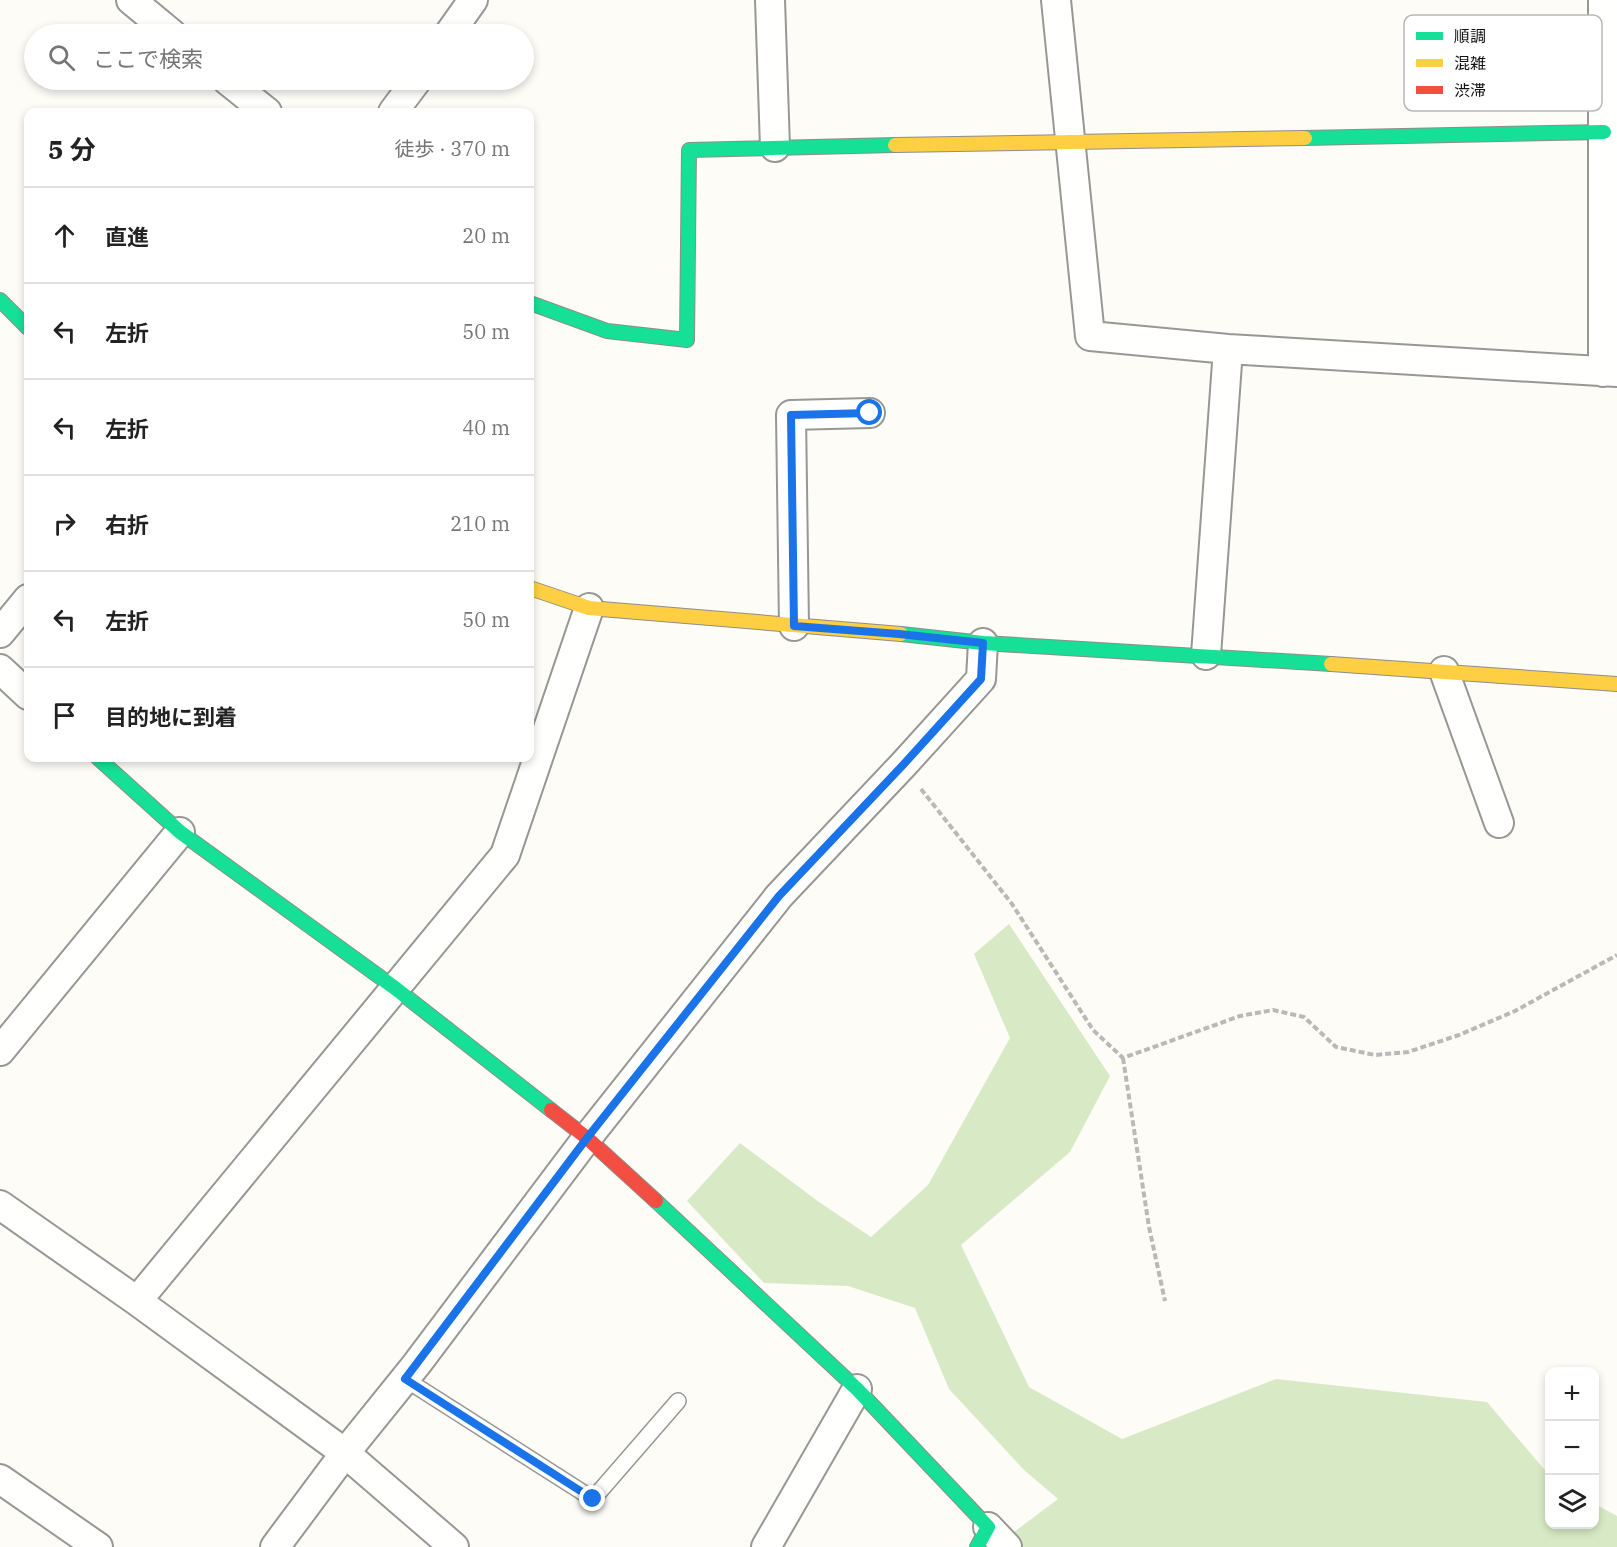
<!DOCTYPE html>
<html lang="ja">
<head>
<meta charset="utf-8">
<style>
	:root { --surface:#fff; --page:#f2f2f2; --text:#222; --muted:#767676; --line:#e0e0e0 }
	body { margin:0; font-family:"IBM Plex Serif","Noto Sans JP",serif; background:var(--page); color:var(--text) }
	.controls { position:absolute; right:18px; bottom:18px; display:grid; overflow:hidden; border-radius:12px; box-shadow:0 3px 9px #0003 }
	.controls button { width:54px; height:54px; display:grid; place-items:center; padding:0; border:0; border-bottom:2px solid var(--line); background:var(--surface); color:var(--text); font:30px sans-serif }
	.stop { position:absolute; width:18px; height:18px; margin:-14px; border:4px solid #1a73e8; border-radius:50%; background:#fff }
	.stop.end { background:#1a73e8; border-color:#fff; box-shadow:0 2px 6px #0008 }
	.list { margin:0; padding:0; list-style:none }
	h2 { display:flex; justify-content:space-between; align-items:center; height:78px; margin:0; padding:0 24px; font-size:26px }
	h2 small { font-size:20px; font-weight:400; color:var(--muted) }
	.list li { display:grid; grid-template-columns:39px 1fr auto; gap:18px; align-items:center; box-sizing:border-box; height:96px; padding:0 24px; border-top:2px solid var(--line) }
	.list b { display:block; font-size:22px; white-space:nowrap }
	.list em { font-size:20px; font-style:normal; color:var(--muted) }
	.icon { flex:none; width:33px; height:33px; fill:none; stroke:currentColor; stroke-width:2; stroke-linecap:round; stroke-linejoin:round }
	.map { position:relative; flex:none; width:1617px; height:1547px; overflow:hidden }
	.search { position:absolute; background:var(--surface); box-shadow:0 3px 9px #0003; left:24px; top:24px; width:510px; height:66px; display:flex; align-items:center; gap:15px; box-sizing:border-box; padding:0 21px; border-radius:33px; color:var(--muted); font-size:22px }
	.panel { position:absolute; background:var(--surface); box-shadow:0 3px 9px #0003; left:24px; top:108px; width:510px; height:654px; border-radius:12px }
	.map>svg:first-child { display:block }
</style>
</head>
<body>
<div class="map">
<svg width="1617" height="1547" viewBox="0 0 1617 1547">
	<rect width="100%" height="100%" fill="#fdfcf7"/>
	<!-- forest -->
	<path fill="#d8eac5" d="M1009,924L1110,1076L1070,1152L961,1245L1029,1387L1122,1439L1276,1379L1487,1402L1549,1475L1550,1524H1594L1595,1504L1617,1516V1547H994L1058,1499L1023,1469L949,1389L915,1308L848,1286L764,1283L687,1201L740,1143L819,1202L871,1237L928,1185L1010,1038L974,954Z"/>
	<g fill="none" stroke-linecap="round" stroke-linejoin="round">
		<defs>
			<path id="lane" d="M405,1379L593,1499L678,1401"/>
			<path id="street" d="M131,0L172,34
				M770,0L775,147
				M1056,0L1090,336L1228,349L1617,372
				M449,34L473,0
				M227,80L267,112
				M393,112L417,80
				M1603,372V0
				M794,626L791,415L870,413
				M0,633L28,599
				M1206,655L1228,349
				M0,669L28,695
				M1444,671L1499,823
				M0,1051L180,832
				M0,1205L137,1301L345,1453L454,1547
				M137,1301L505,855L589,608
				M0,1479L98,1547
				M988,1527L1007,1547
				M275,1547L345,1453L416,1365L587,1138L779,896L903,765L981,679L983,643
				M766,1547L857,1389"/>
			<path id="fast" d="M1305,138L1604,132
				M0,300L28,328
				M530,303L607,331L687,340L689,150L895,145
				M901,634L983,643L1331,664
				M98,758L180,832L395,988L551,1110
				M656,1201L857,1389L988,1527L977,1547"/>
			<path id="slow" d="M895,145L1305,138
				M530,588L589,608L901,634
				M1331,664L1617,684"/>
			<path id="jam" d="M551,1110L587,1138L656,1201"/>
		</defs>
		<!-- lane casing -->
		<use href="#lane" stroke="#979795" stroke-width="18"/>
		<!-- street casing -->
		<use href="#street" stroke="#979795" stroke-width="32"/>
		<!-- fast casing -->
		<use href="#fast" stroke="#8e8d8b" stroke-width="16"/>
		<!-- slow casing -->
		<use href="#slow" stroke="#8e8d8b" stroke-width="16"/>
		<!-- jam casing -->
		<use href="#jam" stroke="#8e8d8b" stroke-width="16"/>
		<!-- path -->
		<path stroke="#b9b9b8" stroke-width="4" stroke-dasharray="6 3" stroke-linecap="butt" d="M921,789L1012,904L1093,1030L1123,1058L1240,1016L1273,1010L1304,1017L1336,1047L1375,1055L1408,1052L1459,1035L1515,1011L1617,955
			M1123,1058L1149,1227L1165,1301"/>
		<!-- lane -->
		<use href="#lane" stroke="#fffffe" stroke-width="15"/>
		<!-- street -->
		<use href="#street" stroke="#fffffe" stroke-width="28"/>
		<!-- fast -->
		<use href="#fast" stroke="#16e098" stroke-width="14"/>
		<!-- slow -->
		<use href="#slow" stroke="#ffcf43" stroke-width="14"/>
		<!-- jam -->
		<use href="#jam" stroke="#f24e42" stroke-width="14"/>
	</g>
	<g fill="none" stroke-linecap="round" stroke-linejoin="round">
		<!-- route -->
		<path stroke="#1a73e8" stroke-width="8" d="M593,1499L405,1379L587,1138L779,896L903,765L981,679L983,643L899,634L794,626L791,415L870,413"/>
	</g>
	<!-- legend -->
	<rect x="1404" y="15" width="198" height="96" rx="9" fill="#fff" stroke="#b8b8b8" stroke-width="1.5"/>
	<rect x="1416" y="32" width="27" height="8" fill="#16e098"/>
	<rect x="1416" y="59" width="27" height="8" fill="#ffcf43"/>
	<rect x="1416" y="86" width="27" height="8" fill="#f24e42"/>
	<g font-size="16" fill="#111">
		<text x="1454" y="42">順調</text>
		<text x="1454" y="69">混雑</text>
		<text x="1454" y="96">渋滞</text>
	</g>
</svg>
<div class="controls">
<button>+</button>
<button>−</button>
<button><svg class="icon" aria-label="layers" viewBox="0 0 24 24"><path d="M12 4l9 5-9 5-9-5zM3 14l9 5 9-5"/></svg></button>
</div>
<div class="stop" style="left:870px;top:413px"></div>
<div class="stop end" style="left:593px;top:1499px"></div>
<div class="search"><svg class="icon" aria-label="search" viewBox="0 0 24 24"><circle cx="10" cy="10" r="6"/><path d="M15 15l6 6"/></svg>ここで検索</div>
<section class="panel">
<h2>5 分<small>徒歩 · 370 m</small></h2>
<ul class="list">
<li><svg class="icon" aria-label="ahead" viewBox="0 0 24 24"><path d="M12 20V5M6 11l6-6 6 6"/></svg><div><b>直進</b></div><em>20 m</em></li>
<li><svg class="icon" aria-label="left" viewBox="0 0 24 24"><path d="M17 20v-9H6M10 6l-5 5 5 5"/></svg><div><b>左折</b></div><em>50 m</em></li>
<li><svg class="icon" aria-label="left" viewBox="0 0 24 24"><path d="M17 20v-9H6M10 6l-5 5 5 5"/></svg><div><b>左折</b></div><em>40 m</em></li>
<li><svg class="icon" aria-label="right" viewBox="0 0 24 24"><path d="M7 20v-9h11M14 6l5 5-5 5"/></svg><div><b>右折</b></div><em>210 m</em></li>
<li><svg class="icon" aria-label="left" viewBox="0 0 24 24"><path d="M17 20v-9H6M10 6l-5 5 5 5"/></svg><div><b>左折</b></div><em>50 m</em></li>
<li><svg class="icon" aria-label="arrive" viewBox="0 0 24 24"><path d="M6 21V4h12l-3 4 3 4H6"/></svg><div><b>目的地に到着</b></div></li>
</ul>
</section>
</div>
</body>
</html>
